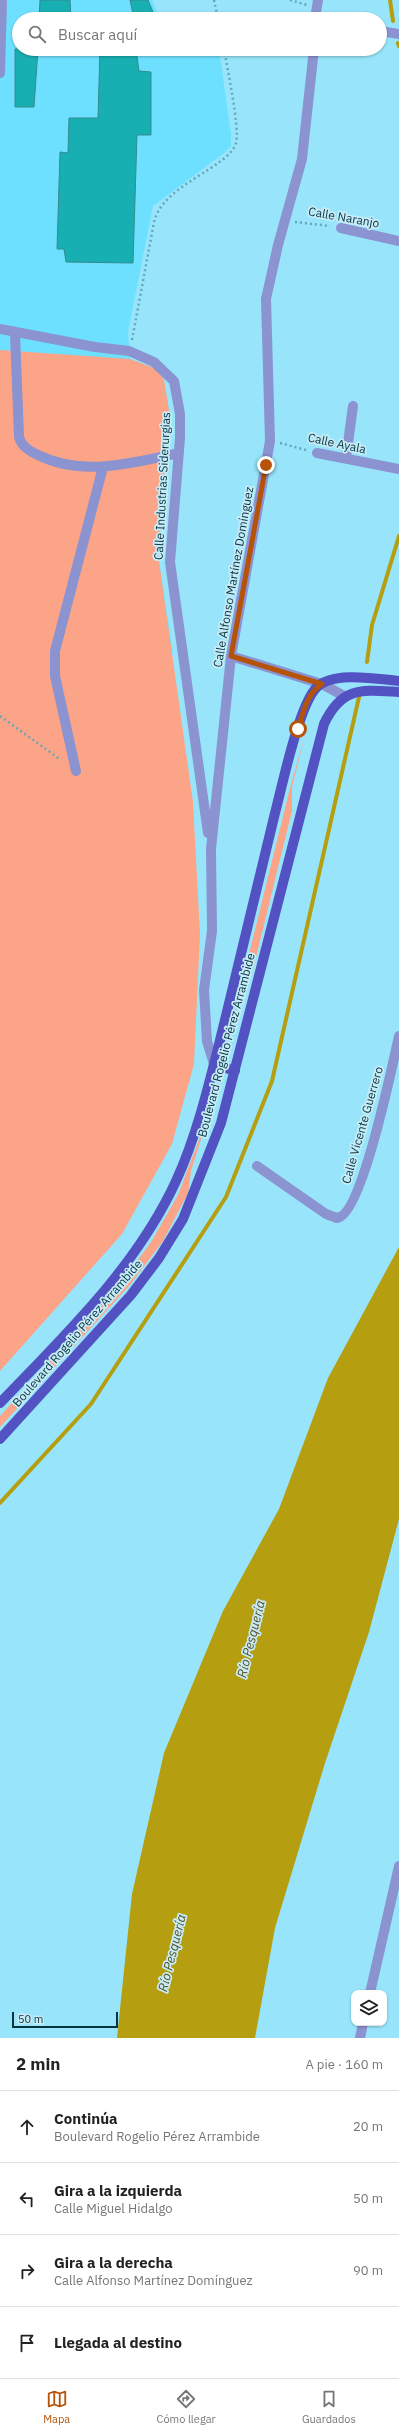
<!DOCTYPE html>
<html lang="es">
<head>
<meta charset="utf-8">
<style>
	:root { --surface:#fff; --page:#f2f2f2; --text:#222; --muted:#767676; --line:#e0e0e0; --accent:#b45309 }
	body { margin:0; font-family:"IBM Plex Sans",sans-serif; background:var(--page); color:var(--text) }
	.controls { position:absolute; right:12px; bottom:12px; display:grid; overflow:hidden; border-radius:8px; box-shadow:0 1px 3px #0004 }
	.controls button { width:36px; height:36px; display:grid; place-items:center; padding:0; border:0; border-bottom:1px solid var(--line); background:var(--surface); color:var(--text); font:20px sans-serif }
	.scale { position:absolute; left:12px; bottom:10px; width:106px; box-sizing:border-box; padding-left:4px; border:2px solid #063540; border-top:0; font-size:11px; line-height:14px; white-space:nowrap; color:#063540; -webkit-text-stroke:3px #c7ebf7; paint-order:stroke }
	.stop { position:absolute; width:12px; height:12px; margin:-9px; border:3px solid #b45309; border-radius:50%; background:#fff }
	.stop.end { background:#b45309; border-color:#fff; box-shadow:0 1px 4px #0008 }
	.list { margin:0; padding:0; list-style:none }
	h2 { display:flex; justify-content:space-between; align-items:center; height:52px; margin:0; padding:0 16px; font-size:17px }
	h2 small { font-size:13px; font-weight:400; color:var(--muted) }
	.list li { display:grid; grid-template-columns:26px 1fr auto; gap:12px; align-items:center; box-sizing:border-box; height:72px; padding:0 16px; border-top:1px solid var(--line) }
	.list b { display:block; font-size:15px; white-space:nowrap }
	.list p { margin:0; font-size:13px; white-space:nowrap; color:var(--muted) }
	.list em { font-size:13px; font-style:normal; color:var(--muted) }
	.icon { flex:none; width:22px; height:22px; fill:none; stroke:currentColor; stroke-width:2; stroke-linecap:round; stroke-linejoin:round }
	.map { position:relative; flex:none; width:399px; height:2038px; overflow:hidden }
	.search { position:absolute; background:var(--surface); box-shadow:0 1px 3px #0004; left:12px; right:12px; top:12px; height:44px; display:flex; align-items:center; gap:10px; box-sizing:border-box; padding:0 14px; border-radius:22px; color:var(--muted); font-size:15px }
	.sheet { height:340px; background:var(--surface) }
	nav { display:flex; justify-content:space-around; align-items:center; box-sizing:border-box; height:56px; border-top:1px solid var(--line); background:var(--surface); font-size:11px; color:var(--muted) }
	nav a { display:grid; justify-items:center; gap:2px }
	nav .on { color:var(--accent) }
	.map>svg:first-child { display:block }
</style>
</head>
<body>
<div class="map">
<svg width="399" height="2038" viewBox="0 0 399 2038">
	<rect width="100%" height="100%" fill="#98e5fb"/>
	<!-- built -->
	<path fill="#6ee0ff" d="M0,0H152L160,19H19V49H219L231,134V146L224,153L153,206L128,332L130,359L157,369L164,380L170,416L158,554L173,654L0,705Z"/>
	<!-- green -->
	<path fill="#fca488" d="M0,350L130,359L157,369L164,380L170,416L158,554L193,802L200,934L194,1064L172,1144L122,1234L0,1371Z
		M306,732L292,787V811L253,969L242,989L228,1039L290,788Z
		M210,1111L191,1171L188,1193L163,1241L130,1285L0,1427V1416L121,1283L151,1242L178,1195Z"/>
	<!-- water -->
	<path fill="#b59e10" d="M399,1247V1519L369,1632L325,1763L275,1928L255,2038H117L132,1894L164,1753L223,1611L279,1509L328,1378Z"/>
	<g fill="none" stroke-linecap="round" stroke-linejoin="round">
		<!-- stream -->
		<path stroke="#b59e10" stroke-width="4" d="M390,0L393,21
			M398,43L399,46
			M367,662L372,625L399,536
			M0,1503L91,1404L226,1197L272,1081L359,697"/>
	</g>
	<!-- building -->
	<path fill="#18afb3" stroke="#358b8e" d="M40,0H70L71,19H39Z
		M130,0H148L156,19H134Z
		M15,49H38L34,107H15Z
		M100,49H136L139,71L151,72V135H137L133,263L66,262L64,249H57L60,152L68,153L69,118H98Z"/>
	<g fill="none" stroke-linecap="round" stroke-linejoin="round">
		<!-- path -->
		<path stroke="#65a7b9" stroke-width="2.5" stroke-dasharray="2 3" stroke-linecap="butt" d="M214,0L218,19
			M290,0L307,5
			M295,222L330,226
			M132,340L154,222C163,184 229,168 236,143C240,128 227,67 224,49
			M280,443L306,450
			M0,716L61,760"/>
		<!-- minor -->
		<path stroke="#8b93d0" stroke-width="10" d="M315,19L318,0
			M380,31L399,34
			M0,73L2,0
			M341,228L399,241
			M0,329L95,347L129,351L154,362L174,381L180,414V438L170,562L208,833
			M15,334L19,437C21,446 29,451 38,455C82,477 133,463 179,453
			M317,453L399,469
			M346,458L353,406
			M231,656L322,684L344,696
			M76,771L55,676V651L103,467
			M214,1064L207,1041L204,990L212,931L211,849L231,656L270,441L266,299L278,245L302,159L314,49
			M257,1166L326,1214L337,1218C362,1215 393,1062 399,1036
			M370,1993L399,1866
			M360,2038L363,2023"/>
		<!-- major -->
		<path stroke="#5252c2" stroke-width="10" d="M214,1064L235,1071
			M0,1403C65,1335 136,1268 176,1181C198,1134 212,1072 225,1020C241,951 258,882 275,813C282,787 299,704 317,687C334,671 377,679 399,681
			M0,1439L131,1295L159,1258L183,1219L221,1123L324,724C342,686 362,690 399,692"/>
	</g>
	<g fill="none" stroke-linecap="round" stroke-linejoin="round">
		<!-- route -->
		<path stroke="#b45309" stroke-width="5" d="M266,465L231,656L322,684C307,693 303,713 298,729"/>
	</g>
	<g text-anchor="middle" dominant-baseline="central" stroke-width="3.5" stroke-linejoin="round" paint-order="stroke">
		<!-- street labels -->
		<g font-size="12" fill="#063540" stroke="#c7ebf7">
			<text transform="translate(344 217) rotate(10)">Calle Naranjo</text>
			<text transform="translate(337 443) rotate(12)">Calle Ayala</text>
			<text transform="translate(162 486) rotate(-87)">Calle Industrias Siderurgias</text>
			<text transform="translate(233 577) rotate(-80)">Calle Alfonso Martínez Domínguez</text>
			<text transform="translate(226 1045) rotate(-75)">Boulevard Rogelio Pérez Arrambide</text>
			<text transform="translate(362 1125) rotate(-74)">Calle Vicente Guerrero</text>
			<text transform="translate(77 1333) rotate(-49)">Boulevard Rogelio Pérez Arrambide</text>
		</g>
		<!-- water labels -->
		<g font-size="13" font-style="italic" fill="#584e1d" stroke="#c7ebf7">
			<text transform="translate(251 1639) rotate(-76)">Río Pesquería</text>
			<text transform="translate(172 1953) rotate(-76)">Río Pesquería</text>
		</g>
	</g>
</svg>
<div class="controls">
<button><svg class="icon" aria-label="layers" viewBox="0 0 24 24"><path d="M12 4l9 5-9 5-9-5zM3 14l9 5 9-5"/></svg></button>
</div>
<div class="scale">50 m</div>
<div class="stop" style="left:298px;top:729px"></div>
<div class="stop end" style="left:266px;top:465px"></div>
<div class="search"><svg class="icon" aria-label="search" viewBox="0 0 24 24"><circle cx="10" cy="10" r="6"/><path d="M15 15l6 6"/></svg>Buscar aquí</div>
</div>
<section class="sheet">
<h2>2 min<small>A pie · 160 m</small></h2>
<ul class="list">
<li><svg class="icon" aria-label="ahead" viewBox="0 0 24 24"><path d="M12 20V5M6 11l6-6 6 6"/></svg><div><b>Continúa</b><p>Boulevard Rogelio Pérez Arrambide</p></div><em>20 m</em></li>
<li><svg class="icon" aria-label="left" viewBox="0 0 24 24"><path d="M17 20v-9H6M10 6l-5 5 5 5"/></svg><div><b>Gira a la izquierda</b><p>Calle Miguel Hidalgo</p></div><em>50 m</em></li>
<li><svg class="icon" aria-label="right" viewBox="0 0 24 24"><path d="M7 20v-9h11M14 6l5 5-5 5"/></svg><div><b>Gira a la derecha</b><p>Calle Alfonso Martínez Domínguez</p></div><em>90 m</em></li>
<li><svg class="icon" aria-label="arrive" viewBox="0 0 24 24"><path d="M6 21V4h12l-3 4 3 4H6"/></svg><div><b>Llegada al destino</b></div></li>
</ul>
</section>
<nav>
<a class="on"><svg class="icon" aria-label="map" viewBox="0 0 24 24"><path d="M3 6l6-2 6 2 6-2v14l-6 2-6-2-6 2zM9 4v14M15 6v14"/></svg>Mapa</a>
<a><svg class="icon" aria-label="directions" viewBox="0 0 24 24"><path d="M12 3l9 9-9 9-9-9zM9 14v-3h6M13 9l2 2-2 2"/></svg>Cómo llegar</a>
<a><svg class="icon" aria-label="saved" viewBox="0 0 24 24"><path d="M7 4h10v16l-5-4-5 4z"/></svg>Guardados</a>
</nav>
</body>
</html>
